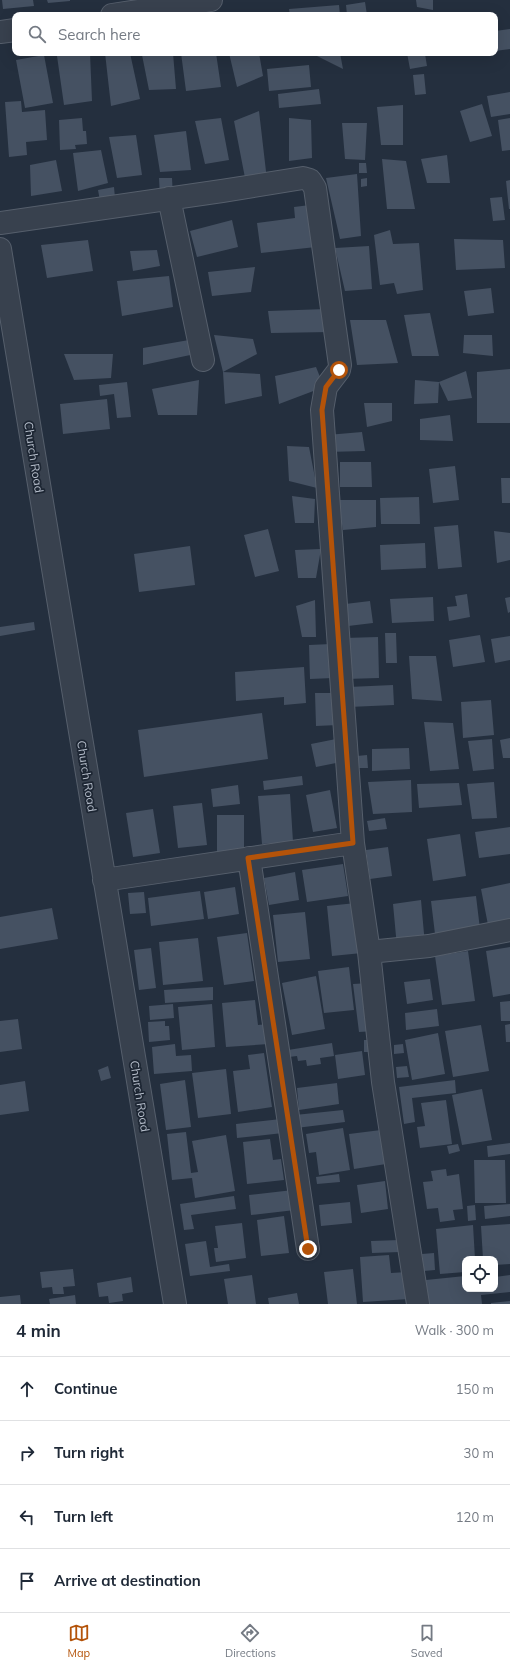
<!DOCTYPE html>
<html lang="en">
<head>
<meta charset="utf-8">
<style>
	:root { --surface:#fff; --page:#f2f2f3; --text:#1f2937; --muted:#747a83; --line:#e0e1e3; --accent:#b45309 }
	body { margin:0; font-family:Mulish,sans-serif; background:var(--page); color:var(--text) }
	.controls { position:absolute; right:12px; bottom:12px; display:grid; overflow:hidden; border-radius:8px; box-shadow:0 4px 16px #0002 }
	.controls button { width:36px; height:36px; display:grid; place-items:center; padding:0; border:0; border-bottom:1px solid var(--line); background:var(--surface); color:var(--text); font:20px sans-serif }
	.stop { position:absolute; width:12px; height:12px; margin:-9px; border:3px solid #b45309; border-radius:50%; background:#fff }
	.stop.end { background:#b45309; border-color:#fff; box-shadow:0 1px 4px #0008 }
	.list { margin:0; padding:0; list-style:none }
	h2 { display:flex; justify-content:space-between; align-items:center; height:52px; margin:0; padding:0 16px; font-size:17px }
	h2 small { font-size:13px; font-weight:400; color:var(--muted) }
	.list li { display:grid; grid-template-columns:26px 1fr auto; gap:12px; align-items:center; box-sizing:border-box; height:64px; padding:0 16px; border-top:1px solid var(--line) }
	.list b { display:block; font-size:15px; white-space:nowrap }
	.list em { font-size:13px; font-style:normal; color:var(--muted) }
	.icon { flex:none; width:22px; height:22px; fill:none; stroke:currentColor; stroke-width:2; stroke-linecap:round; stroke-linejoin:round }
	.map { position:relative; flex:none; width:510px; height:1304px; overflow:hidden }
	.search { position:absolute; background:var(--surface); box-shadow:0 4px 16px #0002; left:12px; right:12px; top:12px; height:44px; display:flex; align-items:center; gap:10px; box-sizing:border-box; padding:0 14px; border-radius:8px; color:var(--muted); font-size:15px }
	.sheet { height:308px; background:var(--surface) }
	nav { display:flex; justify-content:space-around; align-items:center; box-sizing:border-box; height:56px; border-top:1px solid var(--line); background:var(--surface); font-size:11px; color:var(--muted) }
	nav a { display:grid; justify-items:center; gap:2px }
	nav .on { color:var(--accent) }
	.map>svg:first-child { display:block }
</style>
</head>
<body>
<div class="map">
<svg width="510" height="1304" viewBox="0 0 510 1304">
	<rect width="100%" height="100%" fill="#242f3e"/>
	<!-- building -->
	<path fill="#455162" d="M2,0H33L34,6L3,9Z
		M47,0H70V1L48,3Z
		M416,0H433V10L417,7Z
		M365,2L367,15H347L346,5Z
		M339,5L340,15H290L289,9Z
		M510,29V49L495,51V31Z
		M76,53H90L92,101L64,105L57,56Z
		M105,53H130L140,99L111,106Z
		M147,53H173L176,89L149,90L142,55Z
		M181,53H216L221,87L186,91Z
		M229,53H259L263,76L237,87Z
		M311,53H340L343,69Z
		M407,53H428L425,54L427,66L410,69Z
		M44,55L53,103L25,108L16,60Z
		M309,65L311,87L269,91L267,69Z
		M424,74L426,94L415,95L413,75Z
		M319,89L321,104L279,108L278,94Z
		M510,92V114L491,117L487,96Z
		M21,101L22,112L45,110L47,140L26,142L27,155L9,157L5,102Z
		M482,104L492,136L470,142L460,111Z
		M403,105V145H381L377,107Z
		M259,111L267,180L246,183L234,121Z
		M82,118L83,131H86L87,144L75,145L76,149L60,150L59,120Z
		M221,118L229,160L205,164L195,121Z
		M289,118L311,120L312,158L289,161Z
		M510,118V150L502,151L498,120Z
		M342,123H367L365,160L345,159Z
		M186,131L191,170L160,172L154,135Z
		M136,135L142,175L117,178L109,137Z
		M101,150L108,183L78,191L73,153Z
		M447,155L450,183H427L421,159Z
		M382,159L406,161L415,209H387Z
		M56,160L62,191L31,196L30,165Z
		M359,163H366L367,173H359Z
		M357,174L361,236L340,239L326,178Z
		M159,178H172L173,197L160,198Z
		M367,178V186L361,187V179Z
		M510,180V209H509L506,181Z
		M114,187L115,198L100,201L98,190Z
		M502,197L505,220L493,221L490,198Z
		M310,205L316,247L261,253L257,223L295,218L294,207Z
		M232,220L238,247L197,257L190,231Z
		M390,230L393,244L419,243L423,290L397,294L394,283L380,285L374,235Z
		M454,239L503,240L505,268L456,270Z
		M88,240L93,271L47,278L41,245Z
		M369,246L372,289L345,291L335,248Z
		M157,250L160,266L133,271L130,251Z
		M255,267L251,292L212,296L208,272Z
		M169,276L173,307L122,316L117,281Z
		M491,288L494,313L468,316L464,291Z
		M327,309L330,332L271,333L268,311Z
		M430,313L439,356H412L404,315Z
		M350,320H386L398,363L357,365Z
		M214,335L253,339L257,354L223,372Z
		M464,335H492L493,356L463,353Z
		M189,340L195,354L143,365V348Z
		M64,354H113L111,378L74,380Z
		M316,367L324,387L279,404L275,376Z
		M510,369V423H477V372Z
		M466,371L472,398L448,401L439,382Z
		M223,372L260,374L262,396L225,404Z
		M199,380L197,415H158L152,389Z
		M415,380L439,382L438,403L414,404Z
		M127,382L131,417L117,418L114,394L100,396L99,385Z
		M107,399L110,429L63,434L60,404Z
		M364,403H392V421L367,427Z
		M450,415L453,441L420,440V419Z
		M362,432L365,451L327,452V435Z
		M287,446L309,447L317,488L289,481Z
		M340,462H371L372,487H340Z
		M455,466L459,500L433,503L429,469Z
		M501,478H510V503H502Z
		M292,496L315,499L314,523H295Z
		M419,497L420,524H381L380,498Z
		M338,500H376V527L343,530Z
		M458,525L462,567L438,569L434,527Z
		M268,529L279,571L255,577L244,535Z
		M494,531L510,533V560L497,563Z
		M425,543L426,568L381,570L380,545Z
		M190,546L195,585L139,592L134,554Z
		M321,549L316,578H298L295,550Z
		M467,594L470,617L449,621L447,607L457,606L455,596Z
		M433,597L434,621L392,623L390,599Z
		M510,597V612L508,613L505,598Z
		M315,600L316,637H302L296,606Z
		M370,601L373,623L340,627L337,605Z
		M34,622L35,630L0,636V627Z
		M385,633H396L397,663H386Z
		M480,635L485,662L453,667L449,640Z
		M510,636V660L495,663L491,639Z
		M378,637L379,678L346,679L344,638Z
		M331,644L333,678L310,679L309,645Z
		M409,656H436L442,701L412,699Z
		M304,667L306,703L284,705V697L236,701L235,672Z
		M393,685L394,705L349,707L348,687Z
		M315,693H337L338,725L316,726Z
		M491,700L494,735L463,738L461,702Z
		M262,713L268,759L144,777L138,730Z
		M424,722L453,723L459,769L430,771Z
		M510,738V758H503L500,740Z
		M336,739L341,762L316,767L311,744Z
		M492,739L494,769L473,771L468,741Z
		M409,748L410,769L372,771V749Z
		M367,755L368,768H357V756Z
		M302,776L303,785L264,790L263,781Z
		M411,780L412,812L373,814L368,782Z
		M494,782L497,818L472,819L467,784Z
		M459,783L462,805L419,808L417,784Z
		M238,785L240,804L213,807L211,789Z
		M330,790L337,828L313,832L306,795Z
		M290,794L293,842L262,844L258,796Z
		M202,803L207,845L178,848L173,806Z
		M153,809L160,853L133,857L126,813Z
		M217,815H244V851H217Z
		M385,818L387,829L369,831L367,821Z
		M510,827V854L479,858L475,832Z
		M460,834L466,876L433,881L427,839Z
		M388,847L392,876L370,879L366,850Z
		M343,864L348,896L307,902L302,870Z
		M295,872L299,900L269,905L264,878Z
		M510,883V926L489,930L481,889Z
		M235,887L239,914L208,919L204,892Z
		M200,891L204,919L151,926L148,898Z
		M144,892L146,913L130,914L128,893Z
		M476,896L480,929L435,934L431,901Z
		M421,900L425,945L397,947L393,904Z
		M356,903L362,953L332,956L327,906Z
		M52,908L58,939L0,949V917Z
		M305,912L310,959L278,962L273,915Z
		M247,933L254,981L224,985L217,937Z
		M198,938L203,981L163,985L159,942Z
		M510,947V994L493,997L486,951Z
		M151,948L156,988L139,990L134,950Z
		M468,951L475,1001L442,1005L435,956Z
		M349,967L354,1010L324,1013L318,971Z
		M316,976L325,1029L292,1035L282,983Z
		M430,979L433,1000L407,1004L404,982Z
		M370,983L375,1031L359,1032L353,984Z
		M213,987V1000L165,1003L164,990Z
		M255,1000L258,1025L267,1024L269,1044L226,1047L222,1003Z
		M510,1001V1021H501L500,1002Z
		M173,1004L174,1018L150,1020L149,1006Z
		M212,1004L215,1047L182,1050L178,1007Z
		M437,1009L439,1026L406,1030L405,1013Z
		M18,1019L22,1049L0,1052V1021Z
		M165,1021V1026H169L170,1040L149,1042L148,1022Z
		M510,1024V1042H506L505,1025Z
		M481,1025L489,1071L453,1077L445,1031Z
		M438,1033L445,1074L412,1080L405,1040Z
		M364,1040H375L376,1052H364Z
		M332,1043L334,1056L320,1058L321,1064L307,1066L306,1060L298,1061L297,1056L289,1057L288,1050Z
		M175,1044L176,1056L191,1055L192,1071L154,1074L152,1047Z
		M403,1044L404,1053L394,1054V1045Z
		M362,1051L365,1075L338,1079L335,1055Z
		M264,1053L272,1107L238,1112L233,1071L250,1069L248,1055Z
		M108,1066L111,1078L101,1081L98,1070Z
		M407,1066L409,1077L397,1078L396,1067Z
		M226,1069L231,1114L198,1118L192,1073Z
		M185,1080L191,1127L166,1130L160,1084Z
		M455,1080L456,1093L412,1098L415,1122L404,1124L399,1087Z
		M25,1081L29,1111L0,1115V1085Z
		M337,1083L339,1104L299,1110L297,1088Z
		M482,1089L492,1140L462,1145L452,1095Z
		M446,1100L452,1144L420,1148L417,1127L425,1126L421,1103Z
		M343,1110L345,1122L296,1128L295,1115Z
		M281,1119L283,1133L237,1138L236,1124Z
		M343,1128L350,1170L319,1175L316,1152L309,1153L306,1134Z
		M381,1130L386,1164L354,1169L349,1134Z
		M186,1132L191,1173L198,1172L192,1141L226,1135L235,1191L195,1198L192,1178L172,1180L167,1134Z
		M270,1139L273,1160L281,1159L284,1180L247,1184L243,1142Z
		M510,1143V1154L488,1157L487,1146Z
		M458,1144L460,1151L449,1154L447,1146Z
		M474,1160H505L506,1203H475Z
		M446,1169L447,1176L459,1174L463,1209L453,1210L455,1220L440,1222L438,1208L427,1209L423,1182L433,1181L431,1171Z
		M339,1174L340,1182L317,1184L316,1177Z
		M385,1181L388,1209L361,1213L357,1185Z
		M293,1190L295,1210L251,1215L249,1195Z
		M234,1196L236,1209L191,1215L194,1229L184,1230L180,1204Z
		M350,1202L352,1223L321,1226L319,1205Z
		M510,1204V1216L485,1219L484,1206Z
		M475,1205L476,1220L468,1221L467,1206Z
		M284,1216L289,1253L261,1256L257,1220Z
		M242,1223L246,1258L216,1262L214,1248H218L215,1226Z
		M510,1224V1264L495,1265V1259H483L481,1226Z
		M473,1225L475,1259H465V1272L440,1274L436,1229Z
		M400,1240V1252L372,1253L371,1241Z
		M206,1241L210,1267L229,1264L230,1271L190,1276L185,1244Z
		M434,1253L435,1270L424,1271L422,1254Z
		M389,1255L391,1273L407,1272L409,1299L363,1302L360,1257Z
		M73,1269L75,1286L63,1287L64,1294H53L52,1287L42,1288L40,1272Z
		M353,1269L357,1304H328L324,1272Z
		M252,1275L256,1304H228L224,1279Z
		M510,1275V1292L481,1295L482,1304H429L426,1280L465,1276V1289H495V1277Z
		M131,1277L133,1292L122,1294L123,1301L109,1303L108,1296L99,1297L97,1283Z
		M297,1293L299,1304H269L268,1298Z
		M20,1295L21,1304H0V1297Z
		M75,1295L76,1304H50L49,1299Z
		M510,1301V1304H491V1303Z"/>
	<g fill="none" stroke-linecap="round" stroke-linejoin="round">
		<defs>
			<path id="minor" d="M112,15L211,0
				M0,32L15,30
				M169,198L203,360
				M0,223L222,191L303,178L310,180L315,188L340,365L339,370L326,387L322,410L353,843L369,952L383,1082L418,1304
				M0,249L175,1304
				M249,858L308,1249
				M104,880L353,843
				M369,952L429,946L510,930"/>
		</defs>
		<!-- minor casing -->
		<use href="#minor" stroke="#565f6c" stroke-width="24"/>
		<!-- minor -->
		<use href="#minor" stroke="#38414e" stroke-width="22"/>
	</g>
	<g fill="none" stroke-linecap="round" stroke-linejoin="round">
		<!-- route -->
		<path stroke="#b45309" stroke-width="5" d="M308,1249L248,858L353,843L322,410L326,387L339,370"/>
	</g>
	<g text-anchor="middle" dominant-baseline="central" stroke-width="3.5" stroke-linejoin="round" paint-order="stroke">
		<!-- street labels -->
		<g font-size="12" fill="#b4bcc9" stroke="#1d2633">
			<text transform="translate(34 457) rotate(81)">Church Road</text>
			<text transform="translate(87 776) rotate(81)">Church Road</text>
			<text transform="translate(140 1096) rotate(81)">Church Road</text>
		</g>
	</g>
</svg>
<div class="controls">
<button><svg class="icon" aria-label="locate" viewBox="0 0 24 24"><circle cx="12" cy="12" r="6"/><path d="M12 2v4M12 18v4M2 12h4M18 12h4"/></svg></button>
</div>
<div class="stop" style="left:339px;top:370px"></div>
<div class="stop end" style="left:308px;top:1249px"></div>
<div class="search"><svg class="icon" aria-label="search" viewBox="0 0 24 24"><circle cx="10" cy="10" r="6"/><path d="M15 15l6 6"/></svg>Search here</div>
</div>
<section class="sheet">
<h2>4 min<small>Walk · 300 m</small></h2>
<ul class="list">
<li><svg class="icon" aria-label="ahead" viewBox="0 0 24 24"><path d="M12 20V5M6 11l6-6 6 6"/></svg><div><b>Continue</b></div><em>150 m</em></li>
<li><svg class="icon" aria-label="right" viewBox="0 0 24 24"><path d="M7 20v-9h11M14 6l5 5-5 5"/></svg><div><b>Turn right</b></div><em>30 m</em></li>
<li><svg class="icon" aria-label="left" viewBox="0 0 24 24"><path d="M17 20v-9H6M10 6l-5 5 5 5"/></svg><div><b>Turn left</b></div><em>120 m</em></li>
<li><svg class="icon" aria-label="arrive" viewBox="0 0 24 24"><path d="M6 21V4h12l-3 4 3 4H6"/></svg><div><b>Arrive at destination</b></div></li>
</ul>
</section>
<nav>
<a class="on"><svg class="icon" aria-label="map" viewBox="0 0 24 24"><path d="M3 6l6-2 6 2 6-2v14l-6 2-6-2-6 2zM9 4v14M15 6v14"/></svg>Map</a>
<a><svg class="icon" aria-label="directions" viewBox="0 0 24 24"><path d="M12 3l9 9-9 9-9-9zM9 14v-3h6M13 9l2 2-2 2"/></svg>Directions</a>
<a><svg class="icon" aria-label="saved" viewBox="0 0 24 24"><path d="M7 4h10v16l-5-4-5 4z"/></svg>Saved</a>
</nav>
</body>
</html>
